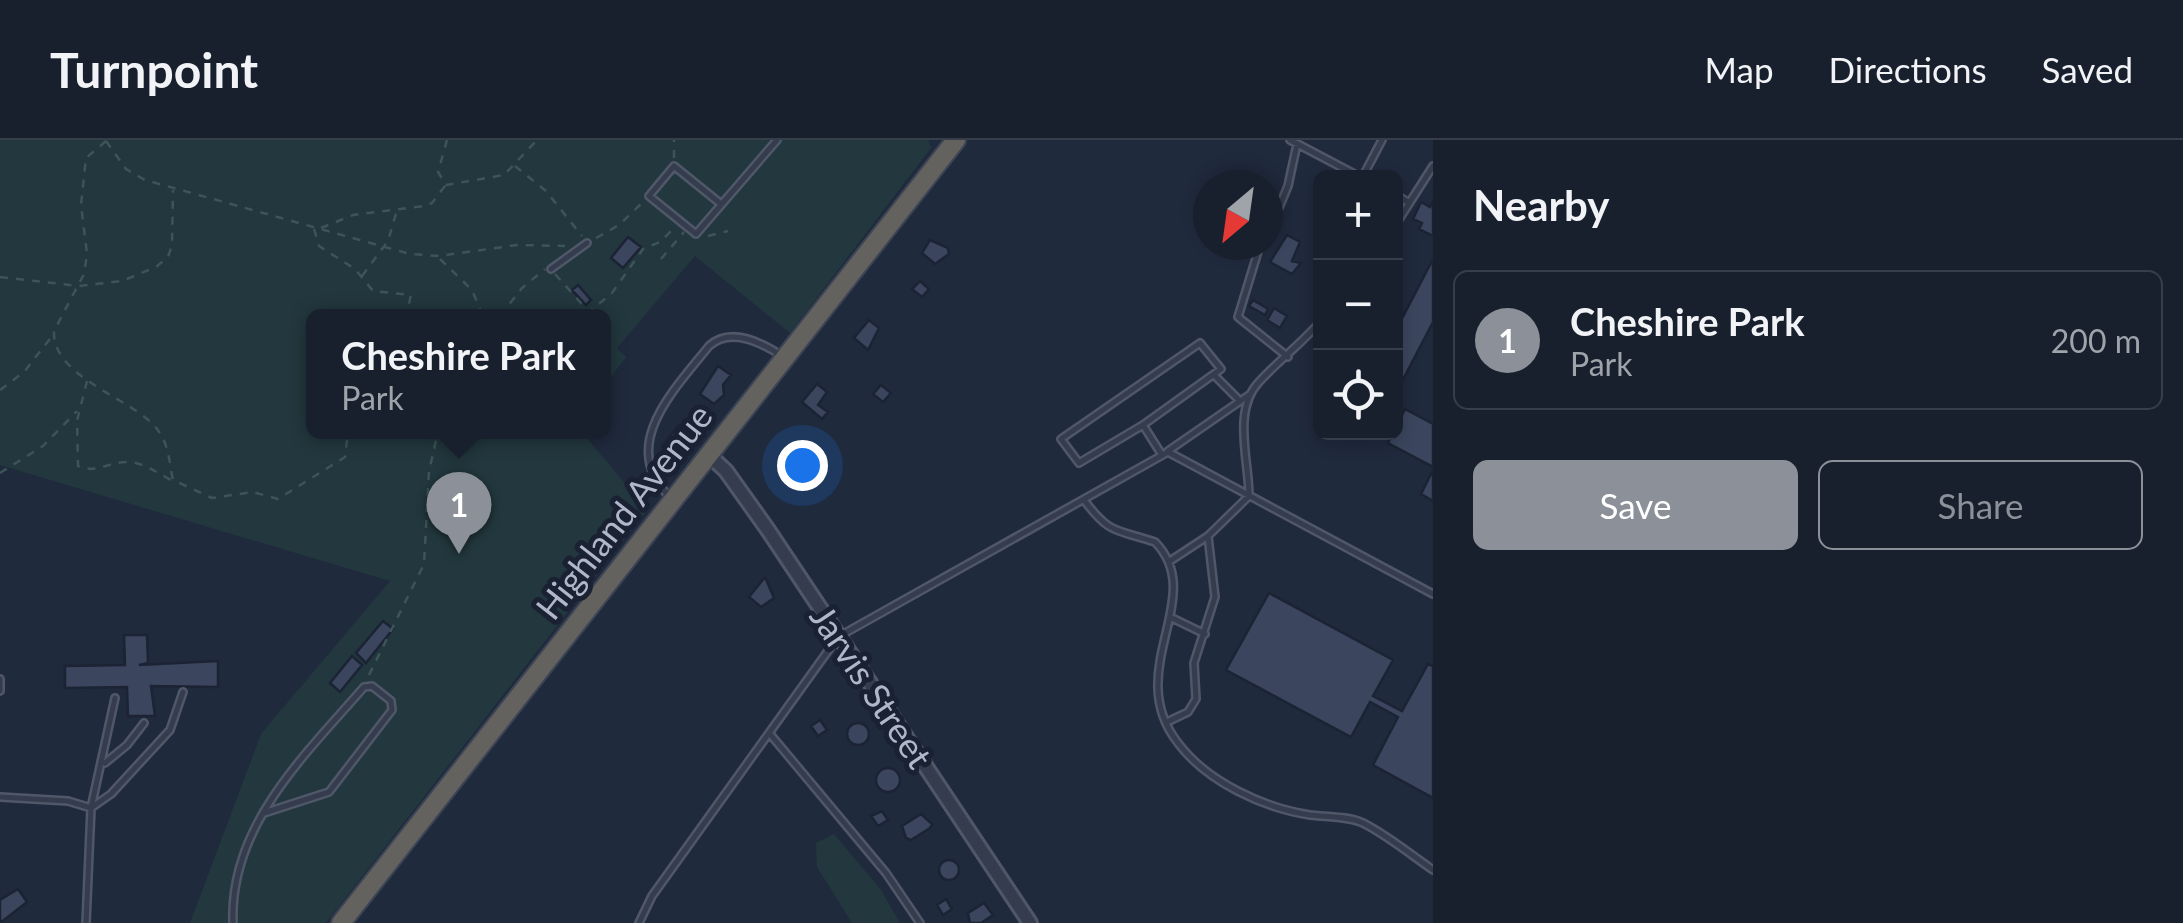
<!DOCTYPE html>
<html lang="en">
<head>
<meta charset="utf-8">
<style>
	:root { --surface:#18202e; --page:#252d3a; --text:#f1f3f6; --muted:#9fa3aa; --line:#363e4a; --accent:#8c9099 }
	body { margin:0; font-family:Lato,sans-serif; background:var(--page); color:var(--text) }
	.controls { position:absolute; right:30px; top:30px; display:grid; overflow:hidden; border-radius:15px; box-shadow:0 5px 15px #0003 }
	.controls button { width:90px; height:90px; display:grid; place-items:center; padding:0; border:0; border-bottom:2px solid var(--line); background:var(--surface); color:var(--text); font:50px sans-serif }
	.compass { position:absolute; left:1193px; top:30px; width:90px; height:90px; border-radius:50%; background:var(--surface); box-shadow:0 5px 15px #0003; rotate:209deg }
	.you { position:absolute; left:802px; top:325px; width:35px; height:35px; margin:-25px; border:8px solid #fff; border-radius:50%; background:#1a73e8; box-shadow:0 0 0 15px #1a73e833 }
	.badge { display:grid; place-items:center; width:65px; height:65px; border-radius:50%; background:var(--accent); color:#fff; font-size:32px; font-weight:700 }
	.pin { position:absolute; translate:-50% -82px; filter:drop-shadow(0 2px 5px #0008) }
	.pin::after { content:''; position:absolute; top:52px; width:35px; height:30px; background:inherit; clip-path:polygon(0 0,100% 0,50% 100%) }
	.popup { position:absolute; left:306px; top:169px; width:305px; height:130px; box-sizing:border-box; display:grid; place-content:center; border-radius:15px; background:var(--surface); filter:drop-shadow(0 2px 8px #0005); font-size:32px; white-space:nowrap; color:var(--muted) }
	.popup b { font-size:38px; color:var(--text) }
	.popup::after { content:''; position:absolute; left:50%; top:100%; margin-left:-20px; border:20px solid transparent; border-top-color:var(--surface) }
	.list { margin:0; padding:0; list-style:none }
	h2 { display:flex; justify-content:space-between; align-items:center; height:130px; margin:0; padding:0 40px; font-size:42px }
	h2 small { font-size:32px; font-weight:400; color:var(--muted) }
	.list li { display:grid; grid-template-columns:65px 1fr auto; gap:30px; align-items:center; box-sizing:border-box; height:140px; margin:0 20px 20px; padding:0 20px; border:2px solid var(--line); border-radius:15px }
	.list b { display:block; font-size:38px; white-space:nowrap }
	.list p { margin:0; font-size:32px; white-space:nowrap; color:var(--muted) }
	.list em { font-size:32px; font-style:normal; color:var(--muted) }
	.actions { display:flex; gap:20px; padding:30px 40px }
	.actions a { flex:1; padding:22px 0; border:2px solid var(--accent); border-radius:15px; text-align:center; font-size:35px; color:var(--accent) }
	.actions .main { background:var(--accent); color:#fff }
	.icon { flex:none; width:55px; height:55px; fill:none; stroke:currentColor; stroke-width:2; stroke-linecap:round; stroke-linejoin:round }
	.map { position:relative; flex:none; width:1433px; height:783px; overflow:hidden }
	header { display:flex; align-items:center; gap:60px; box-sizing:border-box; height:140px; padding:0 50px; background:var(--surface); border-bottom:2px solid var(--line) }
	header strong { font-size:48px }
	nav { display:flex; gap:55px; margin-inline-start:auto; font-size:35px }
	main { display:flex }
	aside { flex:1; background:var(--surface) }
	.map>svg:first-child { display:block }
</style>
</head>
<body>
<header>
<strong>Turnpoint</strong>
<nav><a>Map</a><a>Directions</a><a>Saved</a></nav>
</header>
<main>
<div class="map">
<svg width="1433" height="783" viewBox="0 0 1433 783">
	<rect width="100%" height="100%" fill="#202a3d"/>
	<!-- green -->
	<path fill="#22383e" d="M0,0H928L931,8L790,193L695,116L617,208L626,217L604,246V176H314V292H582L647,370L326,783H190L261,594L390,441L0,325Z
		M834,694L881,750L900,783H852L817,727L816,703Z"/>
	<!-- building -->
	<path fill="#3b465e" stroke="#1b2334" stroke-width="2.5" d="M1421,62L1430,67L1433,62V96L1419,89L1422,83L1413,79Z
		M1287,95L1300,102L1292,121L1301,123L1292,134L1270,122Z
		M628,97L641,107L623,128L611,118Z
		M930,100L948,108L949,114L935,124L922,113Z
		M1433,119V182L1396,253V190Z
		M920,141L929,149L922,157L912,149Z
		M578,145L591,160L586,165L572,150Z
		M1253,160L1268,169L1265,175L1249,166Z
		M1274,168L1287,176L1280,188L1267,180Z
		M869,180L879,188L868,210L854,198Z
		M718,226L731,235L723,245L724,255L714,264L700,254Z
		M817,244L827,252L818,265L828,272L822,279L802,262Z
		M881,245L891,253L883,262L873,254Z
		M1405,269L1433,284V327L1388,303Z
		M679,285L690,299L686,305L689,308L676,318L662,306Z
		M1433,330V361L1421,354Z
		M765,437L774,458L761,467L749,457Z
		M1269,453L1393,520L1373,556L1402,571L1428,524L1433,526V658L1373,625L1398,577L1370,562L1351,597L1226,530Z
		M383,481L393,489L366,523L356,513Z
		M124,495H147L148,523L139,525L218,521V547L151,546L155,576H128L127,547L65,548V526L125,525Z
		M352,516L362,525L340,552L330,543Z
		M820,580L827,590L818,596L811,586Z
		M847 594a11 11 0 1 1 22 0a11 11 0 1 1-22 0Z
		M876 640a12 12 0 1 1 24 0a12 12 0 1 1-24 0Z
		M882,671L888,680L878,686L871,676Z
		M921,674L932,684L930,688L911,700L906,698L902,686Z
		M939 730a10 10 0 1 1 20 0a10 10 0 1 1-20 0Z
		M18,749L27,762L0,783V760Z
		M946,759L952,769L943,775L937,765Z
		M984,763L993,775L981,783H970L968,773Z"/>
	<g fill="none" stroke-linecap="round" stroke-linejoin="round">
		<defs>
			<path id="service" d="M1290,0L1362,38L1382,0
				M1396,55L1408,62
				M721,64L674,26L649,56L696,94L777,0
				M1396,84L1433,26
				M1268,94L1288,46L1297,4
				M1260,105L1238,177L1288,217
				M551,129L587,103
				M1214,235L1240,261
				M1143,285L1221,229L1200,203L1061,299L1079,323L1143,285L1162,315
				M1168,311L1249,255
				M670,357C617,306 674,250 709,206C730,187 761,202 782,216
				M1084,360C1110,395 1116,389 1155,402C1209,457 1121,530 1178,603C1207,642 1264,668 1310,675C1326,677 1348,676 1363,683C1387,695 1410,714 1433,730
				M1170,421L1208,396L1249,356C1249,321 1232,270 1259,242C1278,221 1301,204 1320,182
				M1170,477L1205,494
				M0,539V551
				M1167,582L1188,572L1196,559L1194,523L1215,457L1208,396
				M770,594L886,733L920,783
				M105,623L127,605L144,583
				M0,657L68,661L91,668L111,654L170,590L183,552
				M86,783L91,668L115,558
				M233,783C229,686 305,615 364,547L372,546L391,561L392,570L329,652L264,673
				M639,783L652,756L838,497L1168,312L1433,454"/>
			<path id="tertiary" d="M709,315L726,331L768,390L1030,783"/>
			<path id="trunk" d="M341,783L956,0"/>
		</defs>
		<!-- service casing -->
		<use href="#service" stroke="#4f5768" stroke-width="10"/>
		<!-- tertiary casing -->
		<use href="#tertiary" stroke="#4f5768" stroke-width="18"/>
		<!-- trunk casing -->
		<use href="#trunk" stroke="#3c4455" stroke-width="22"/>
		<!-- path -->
		<path stroke="#3d5459" stroke-width="2.5" stroke-dasharray="8 8" stroke-linecap="butt" d="M447,0L438,32L446,45L504,35L537,0
			M106,1L86,18L81,65L87,114L84,134L54,191C52,238 133,258 157,289C169,304 169,322 173,340L212,358L253,352L278,359L345,317L348,292
			M106,1L126,29L145,40L410,114L439,116L517,105L565,106
			M674,18V0
			M515,26L546,51L582,96
			M321,88L353,75L423,66L432,63L445,46
			M314,89L319,106L355,129L373,151L411,155L406,176
			M708,96L728,91
			M596,98L619,85L645,60
			M440,119L472,150L483,176
			M661,119L684,92
			M555,134L589,172L612,153L643,109L660,102L676,86
			M362,136L388,101L397,70
			M0,137L79,146L122,141L156,127L168,117L172,105L173,50
			M471,176L478,169
			M500,176L522,148L545,129
			M87,241L77,281L78,326C97,334 108,322 126,322C144,322 155,332 171,340
			M0,250L24,232L53,195
			M0,333L43,306L77,271
			M369,535L424,424L429,331L438,292"/>
		<!-- service -->
		<use href="#service" stroke="#343c4d" stroke-width="5"/>
		<!-- tertiary -->
		<use href="#tertiary" stroke="#343c4d" stroke-width="12"/>
		<!-- trunk -->
		<use href="#trunk" stroke="#63625f" stroke-width="18"/>
	</g>
	<g text-anchor="middle" dominant-baseline="central" stroke-width="10" stroke-linejoin="round" paint-order="stroke">
		<!-- street labels -->
		<g font-size="35" fill="#afb7c9" stroke="#192132">
			<text transform="translate(623 371) rotate(-52)">Highland Avenue</text>
			<text transform="translate(872 546) rotate(56)">Jarvis Street</text>
		</g>
	</g>
</svg>
<div class="controls">
<button>+</button>
<button>−</button>
<button><svg class="icon" aria-label="locate" viewBox="0 0 24 24"><circle cx="12" cy="12" r="6"/><path d="M12 2v4M12 18v4M2 12h4M18 12h4"/></svg></button>
</div>
<svg class="compass" viewBox="-18 -18 36 36"><path d="M0-13l5 13h-10z" fill="#e53935"/><path d="M0 13l5-13h-10z" fill="#9fa3aa"/></svg>
<div class="you"></div>
<div class="pin badge" style="left:459px;top:414px">1</div>
<div class="popup"><b>Cheshire Park</b>Park</div>
</div>
<aside>
<h2>Nearby<small></small></h2>
<ul class="list">
<li><span class="badge">1</span><div><b>Cheshire Park</b><p>Park</p></div><em>200 m</em></li>
</ul>
<div class="actions"><a class="main">Save</a><a>Share</a></div>
</aside>
</main>
</body>
</html>
